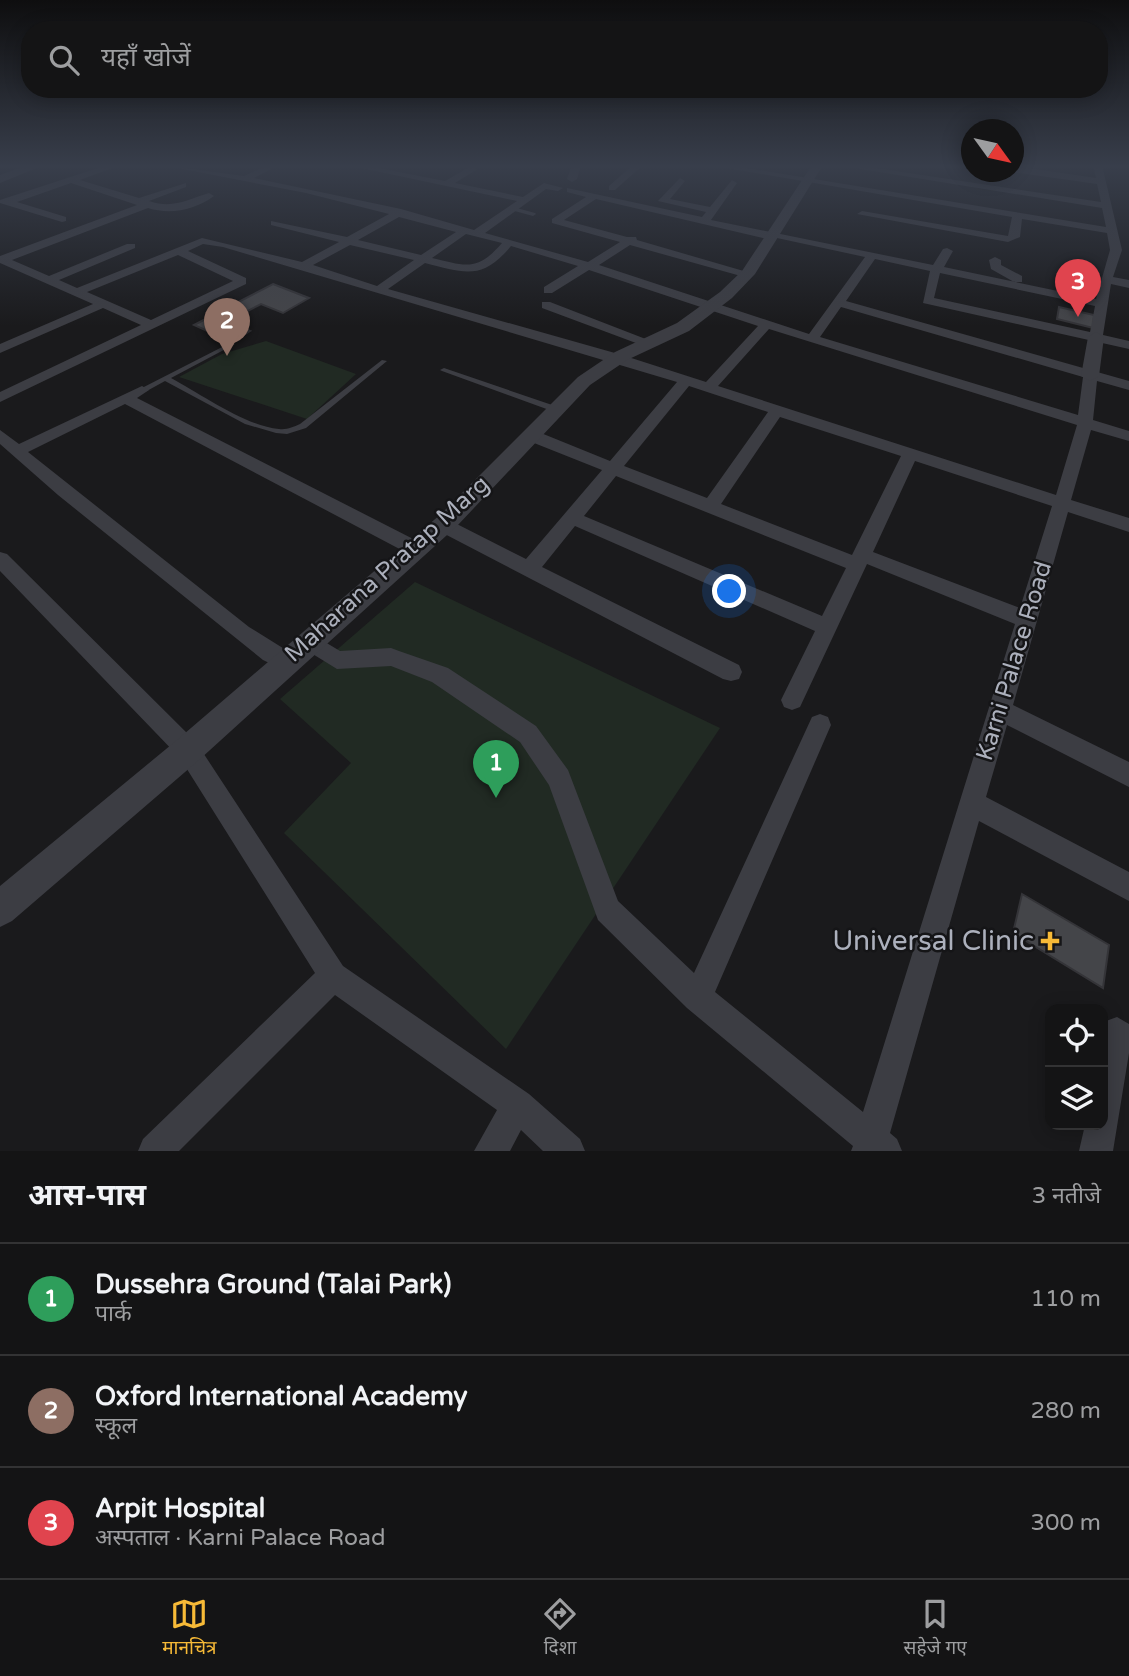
<!DOCTYPE html>
<html lang="hi">
<head>
<meta charset="utf-8">
<style>
	:root { --surface:#141415; --page:#212122; --text:#f1f3f6; --muted:#9d9ea0; --line:#333334; --accent:#f7ba37 }
	body { margin:0; font-family:"Varela Round","Noto Sans Devanagari",sans-serif; background:var(--page); color:var(--text) }
	.controls { position:absolute; right:21px; bottom:21px; display:grid; overflow:hidden; border-radius:14px; box-shadow:0 4px 18px #0003 }
	.controls button { width:63px; height:63px; display:grid; place-items:center; padding:0; border:0; border-bottom:2px solid var(--line); background:var(--surface); color:var(--text); font:35px sans-serif }
	.compass { position:absolute; left:961px; top:119px; width:63px; height:63px; border-radius:50%; background:var(--surface); box-shadow:0 4px 18px #0003; rotate:123deg }
	.you { position:absolute; left:730px; top:592px; width:24px; height:24px; margin:-18px; border:5px solid #fff; border-radius:50%; background:#1a73e8; box-shadow:0 0 0 10px #1a73e833 }
	.badge { display:grid; place-items:center; width:46px; height:46px; border-radius:50%; background:var(--accent); color:#fff; font-size:23px; font-weight:700 }
	.pin { position:absolute; translate:-50% -58px; filter:drop-shadow(0 2px 4px #0008) }
	.pin::after { content:''; position:absolute; top:37px; width:24px; height:21px; background:inherit; clip-path:polygon(0 0,100% 0,50% 100%) }
	.list { margin:0; padding:0; list-style:none }
	h2 { display:flex; justify-content:space-between; align-items:center; height:91px; margin:0; padding:0 28px; font-size:30px }
	h2 small { font-size:23px; font-weight:400; color:var(--muted) }
	.list li { display:grid; grid-template-columns:46px 1fr auto; gap:21px; align-items:center; box-sizing:border-box; height:112px; padding:0 28px; border-top:2px solid var(--line) }
	.list b { display:block; font-size:26px; white-space:nowrap }
	.list p { margin:0; font-size:23px; white-space:nowrap; color:var(--muted) }
	.list em { font-size:23px; font-style:normal; color:var(--muted) }
	.icon { flex:none; width:38px; height:38px; fill:none; stroke:currentColor; stroke-width:2; stroke-linecap:round; stroke-linejoin:round }
	.map { position:relative; flex:none; width:1129px; height:1151px; overflow:hidden }
	.search { position:absolute; background:var(--surface); box-shadow:0 4px 18px #0003; left:21px; right:21px; top:21px; height:77px; display:flex; align-items:center; gap:18px; box-sizing:border-box; padding:0 24px; border-radius:28px; color:var(--muted); font-size:26px }
	.sheet { height:427px; background:var(--surface) }
	nav { display:flex; justify-content:space-around; align-items:center; box-sizing:border-box; height:98px; border-top:2px solid var(--line); background:var(--surface); font-size:19px; color:var(--muted) }
	nav a { display:grid; justify-items:center; gap:4px }
	nav .on { color:var(--accent) }
	.map>svg:first-child { display:block }
</style>
</head>
<body>
<div class="map">
<svg width="1129" height="1151" viewBox="0 0 1129 1151">
	<rect width="100%" height="100%" fill="#1a1a1c"/>
	<!-- green -->
	<path fill="#212a23" d="M266,341L356,374L307,419L179,377L222,354Z
		M415,582L720,728L506,1049L284,833L351,763L280,699Z"/>
	<!-- building -->
	<path fill="#444549" stroke="#343438" stroke-width="2" d="M273,284L309,298L283,313L261,304L227,322L250,331L232,342L194,325Z
		M1059,307L1094,315L1093,328L1057,319Z
		M1022,894L1109,945L1103,988L1013,933Z"/>
	<g fill="none" stroke-linecap="round" stroke-linejoin="round">
		<!-- service -->
		<path fill="#3c3d43" fill-rule="evenodd" d="M513,207L535,213L536,214L533,216L511,210L510,209Z
			M230,343L235,344L171,378C201,394 245,426 279,429C287,430 293,427 300,424L382,360L387,361L306,428L287,434L276,433L245,424L165,381L145,392H142L138,390Z
			M444,368L558,407L559,409L555,411H552L442,371L440,370Z"/>
		<!-- minor -->
		<path fill="#3c3d43" fill-rule="evenodd" d="M107,165H120L80,180L139,198L186,183V187L149,201C173,209 186,200 209,193L214,196C195,210 170,215 148,208L12,260L49,276L127,244H135V248L59,280L77,288L202,238L302,262L339,242L271,225V221L347,237L389,214L306,193L162,165L244,176L268,165H279L254,178L401,209L474,230L517,201L347,165H363L445,181L473,165L476,170L455,183L523,197L544,183L563,188L558,191L546,189L485,233L588,262L620,242L552,223V219L586,197L567,192V188L702,217L706,212L658,201L680,178L685,181L670,199L710,207L732,180L737,183L711,220L933,265L943,249L947,248L953,251L944,267L1096,299L1110,250L1107,233L1022,219L1020,237L1008,242L857,214L862,211L1008,236L1012,217L709,165H728L1106,227L1102,208L836,165H856L1101,202L1097,184L1013,172L1014,166L1096,178L1093,165H1102L1122,250L1113,277L1129,280V288L1111,284L1103,335L1129,341V349L923,303L930,271L875,259L846,301L1129,381V390L1097,381L1093,420L1129,431V441L1091,430L1071,500L1129,518V532L1068,512L1013,705L1129,762V787L1007,725L986,797L1129,872V901L979,821L890,1133L897,1139L902,1151H851L853,1146L687,1008L598,920L549,785L520,742L432,682L391,666L337,669L303,648L300,642L303,636L310,633L340,651L391,648L399,651L448,668L536,726L568,770L618,901L694,973L812,717L820,714L828,717L831,725L715,992L863,1112L1015,624L867,564L800,707L792,710L784,707L781,700L815,631L575,526L542,567L739,665L742,672L739,679L731,681L723,679L437,530L434,525L443,518L449,520L526,559L602,470L524,439V431H536L610,461L677,382L223,247L203,244L188,251L246,278V284L0,402V392L141,325L103,308L0,353V344L93,304L0,263V256L137,205L71,183L17,202L66,217V221L62,222L0,203V200ZM596,199L772,240L777,238L865,257L809,334L599,265L630,245L748,278L754,274L637,240L636,237H627L564,220ZM399,217L456,232L421,255L358,240ZM466,234L502,243C477,272 466,266 432,258ZM350,245L414,260L377,286L313,265ZM511,246L578,266L544,287V293H552L589,270L758,326L706,382L622,355L388,289L425,263C465,273 482,281 511,246ZM178,255L233,281L151,320L87,292ZM940,273L1095,306L1090,332L934,298ZM841,307L1083,377L1078,415L820,337ZM769,329L1077,425L1056,495L718,386ZM689,386L768,412L707,498L624,466ZM780,417L901,456L852,555L721,504ZM915,461L1052,506L1020,608L873,552ZM616,476L846,568L822,616L584,516Z
			M572,165H581L577,179L572,182L567,179Z
			M633,165H643L615,190H609V186Z
			M995,257L1001,260V265L1022,276V282H1014L991,269L989,260Z
			M542,302H550L656,343L644,346L542,308Z
			M142,386L149,390L137,398L423,544L425,549L423,554H409L125,404L28,452L249,627L294,655L297,662L294,669L286,671L263,660L58,495L0,444V430L19,444Z
			M0,552L7,554L196,742L343,966L529,1094L580,1139L585,1151H543L521,1130L510,1151H474L497,1110L335,995L179,1151H138L143,1139L315,973L180,758L0,571Z
			M1117,1017L1129,1024V1053L1113,1151H1079L1085,1125H1103V1029L1106,1021Z"/>
		<!-- tertiary -->
		<path fill="#3c3d43" fill-rule="evenodd" d="M28,165H44L0,183V175Z
			M812,165H823L755,274L732,298L689,331L627,360L590,385L457,526L199,760L12,921L0,927V886L177,740L441,514L578,377L615,352L677,323L720,292L742,271Z
			M1096,332L1104,337L1099,376L1090,381L1081,376L1088,337Z"/>
	</g>
	<!-- sky -->
	<linearGradient id="sky" x2="0" y2="1"><stop stop-color="#0e0e0f"/><stop offset="0.51" stop-color="#383e4b"/><stop offset="1" stop-color="#383e4b" stop-opacity="0"/></linearGradient>
	<rect width="1129" height="326" fill="url(#sky)"/>
	<!-- markers -->
	<path fill="#f7ba37" stroke="#151517" stroke-width="2.5" d="M1046.5 930.5h7v7h7v7h-7v7h-7v-7h-7v-7h7z"/>
	<g text-anchor="middle" dominant-baseline="central" stroke-width="5" stroke-linejoin="round" paint-order="stroke">
		<!-- street labels -->
		<g font-size="24" fill="#acb0bc" stroke="#151517">
			<text transform="translate(387 569) rotate(-42)">Maharana Pratap Marg</text>
			<text transform="translate(1014 661) rotate(-73)">Karni Palace Road</text>
		</g>
		<!-- near-poi labels -->
		<g font-size="28" fill="#acb0bc" stroke="#151517" text-anchor="end">
			<text x="1034" y="941">Universal Clinic</text>
		</g>
	</g>
</svg>
<div class="controls">
<button><svg class="icon" aria-label="locate" viewBox="0 0 24 24"><circle cx="12" cy="12" r="6"/><path d="M12 2v4M12 18v4M2 12h4M18 12h4"/></svg></button>
<button><svg class="icon" aria-label="layers" viewBox="0 0 24 24"><path d="M12 4l9 5-9 5-9-5zM3 14l9 5 9-5"/></svg></button>
</div>
<svg class="compass" viewBox="-18 -18 36 36"><path d="M0-13l5 13h-10z" fill="#e53935"/><path d="M0 13l5-13h-10z" fill="#9d9ea0"/></svg>
<div class="you"></div>
<div class="pin badge" style="left:496px;top:798px;background:#2e9e5b">1</div>
<div class="pin badge" style="left:227px;top:356px;background:#8d6e63">2</div>
<div class="pin badge" style="left:1078px;top:317px;background:#e0444e">3</div>
<div class="search"><svg class="icon" aria-label="search" viewBox="0 0 24 24"><circle cx="10" cy="10" r="6"/><path d="M15 15l6 6"/></svg>यहाँ खोजें</div>
</div>
<section class="sheet">
<h2>आस-पास<small>3 नतीजे</small></h2>
<ul class="list">
<li><span class="badge" style="background:#2e9e5b">1</span><div><b>Dussehra Ground (Talai Park)</b><p>पार्क</p></div><em>110 m</em></li>
<li><span class="badge" style="background:#8d6e63">2</span><div><b>Oxford International Academy</b><p>स्कूल</p></div><em>280 m</em></li>
<li><span class="badge" style="background:#e0444e">3</span><div><b>Arpit Hospital</b><p>अस्पताल · Karni Palace Road</p></div><em>300 m</em></li>
</ul>
</section>
<nav>
<a class="on"><svg class="icon" aria-label="map" viewBox="0 0 24 24"><path d="M3 6l6-2 6 2 6-2v14l-6 2-6-2-6 2zM9 4v14M15 6v14"/></svg>मानचित्र</a>
<a><svg class="icon" aria-label="directions" viewBox="0 0 24 24"><path d="M12 3l9 9-9 9-9-9zM9 14v-3h6M13 9l2 2-2 2"/></svg>दिशा</a>
<a><svg class="icon" aria-label="saved" viewBox="0 0 24 24"><path d="M7 4h10v16l-5-4-5 4z"/></svg>सहेजे गए</a>
</nav>
</body>
</html>
